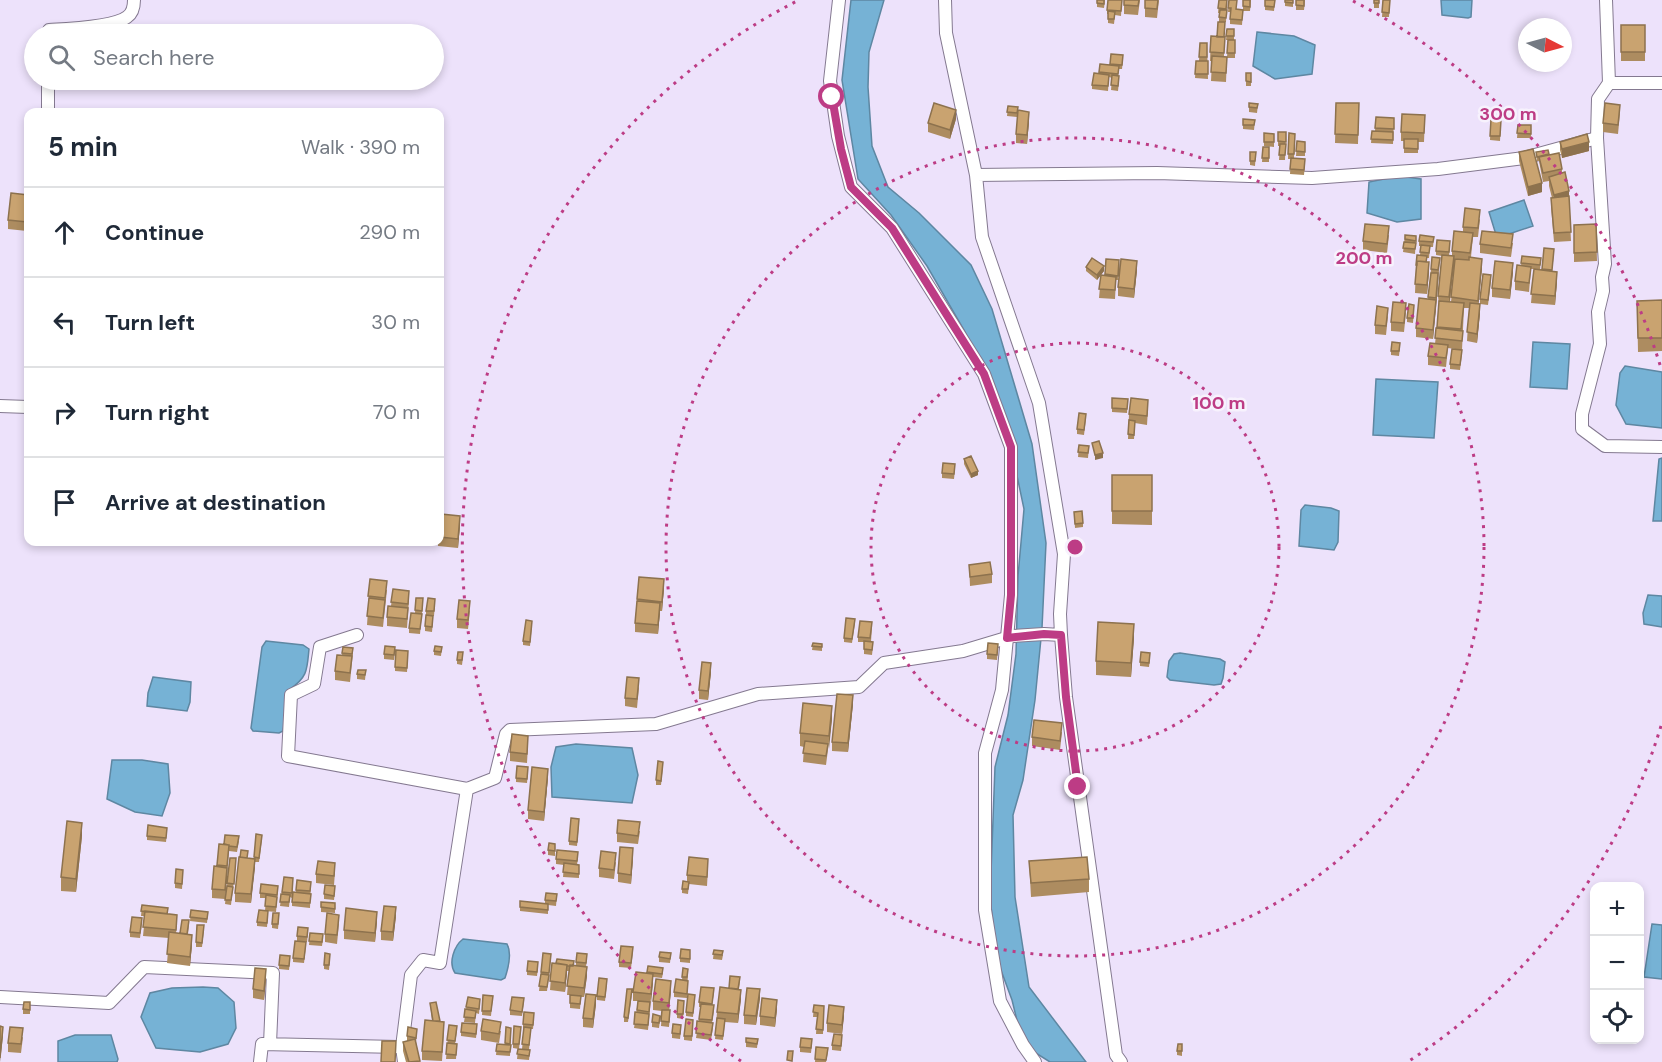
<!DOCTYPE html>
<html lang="en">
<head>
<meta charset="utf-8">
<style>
	:root { --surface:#fff; --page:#f2f2f3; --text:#1f2937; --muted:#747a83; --line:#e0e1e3 }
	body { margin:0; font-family:"DM Sans",sans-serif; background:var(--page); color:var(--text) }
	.controls { position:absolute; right:18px; bottom:18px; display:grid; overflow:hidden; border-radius:12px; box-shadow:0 3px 9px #0003 }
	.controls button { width:54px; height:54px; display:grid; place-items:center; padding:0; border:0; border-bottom:2px solid var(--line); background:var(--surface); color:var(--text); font:30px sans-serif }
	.compass { position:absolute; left:1518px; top:18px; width:54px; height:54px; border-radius:50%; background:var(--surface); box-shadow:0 3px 9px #0003; rotate:96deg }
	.stop { position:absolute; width:18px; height:18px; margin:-14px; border:4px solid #bd3c85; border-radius:50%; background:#fff }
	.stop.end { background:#bd3c85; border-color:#fff; box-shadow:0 2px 6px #0008 }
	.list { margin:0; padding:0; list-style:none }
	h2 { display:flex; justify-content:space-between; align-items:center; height:78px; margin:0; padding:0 24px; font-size:26px }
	h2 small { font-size:20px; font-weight:400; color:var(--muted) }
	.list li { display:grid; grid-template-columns:39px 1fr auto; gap:18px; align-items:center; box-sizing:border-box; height:90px; padding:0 24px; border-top:2px solid var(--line) }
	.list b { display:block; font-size:22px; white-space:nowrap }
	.list em { font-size:20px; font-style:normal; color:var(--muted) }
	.icon { flex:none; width:33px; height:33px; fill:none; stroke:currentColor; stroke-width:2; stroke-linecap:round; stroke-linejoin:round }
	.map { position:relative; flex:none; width:1662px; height:1062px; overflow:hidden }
	.search { position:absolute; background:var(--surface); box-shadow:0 3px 9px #0003; left:24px; top:24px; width:420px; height:66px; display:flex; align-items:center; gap:15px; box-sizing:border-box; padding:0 21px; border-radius:33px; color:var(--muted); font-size:22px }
	.panel { position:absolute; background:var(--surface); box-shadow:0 3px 9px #0003; left:24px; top:108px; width:420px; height:438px; border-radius:12px }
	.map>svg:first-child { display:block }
</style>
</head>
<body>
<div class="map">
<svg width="1662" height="1062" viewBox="0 0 1662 1062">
	<rect width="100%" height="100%" fill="#ede2fb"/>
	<!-- water -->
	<path fill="#76b2d5" stroke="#5e87a2" stroke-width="1.5" d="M851,0H884L869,52L868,87L872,146L888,187L919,213L971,265L992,309L1032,444L1046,543L1042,628L1035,700L1023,780L1013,815L1015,897L1029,987L1086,1062H1050L1023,1045L1012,1000L998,962L990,899L995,767L1008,715L1016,654L1018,576L1024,509L1011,447L995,392L964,330L927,266L891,215L858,179L842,80Z
		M1441,0H1472L1471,17L1468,18L1442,15Z
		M1257,32L1294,36L1315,45L1312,74L1275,79L1253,66Z
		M1399,176L1421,179V219L1397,222L1367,213L1369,182Z
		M1524,200L1533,226L1497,238L1489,212Z
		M1533,342L1570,344L1567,389L1530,387Z
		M1625,366L1662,372V428L1626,424L1616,405L1620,373Z
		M1376,379L1438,382L1434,438L1373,435Z
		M1662,458V521H1653L1659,459Z
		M1305,505L1331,508L1339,511L1338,542L1334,550L1299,546L1301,510Z
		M1648,595L1662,596V627L1644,624L1643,613Z
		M266,641L303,645L309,649C307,669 308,677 290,689L283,731L279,733L253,731L251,728L262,647Z
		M1180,653L1220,659L1225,662L1223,678L1221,684L1214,685L1170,680L1167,677L1169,661L1174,654Z
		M153,677L191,682L190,702L187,711L147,706L148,693Z
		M576,744L632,748L638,775L632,803L552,797L551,767L556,747Z
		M112,760H142L168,764L170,793L162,816L135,812L107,799Z
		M1652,924L1662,925V979L1644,977Z
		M463,939L507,944C512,953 508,969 505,978L501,980L455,973C448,963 454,946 463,939Z
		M203,987L218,988L234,1002L236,1028L228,1044L200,1052L156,1048L141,1017L150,993L172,988Z
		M75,1035H111L118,1059L117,1062H58V1041Z"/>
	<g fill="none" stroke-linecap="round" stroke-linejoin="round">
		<defs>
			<path id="minor" d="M839,0L830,81L838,136L851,187L892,228L984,374L1011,447V595L1002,690L985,753V910L1000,1001L1023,1045L1035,1062
				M945,0L946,33L976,175L1157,173L1312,178L1438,169L1524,158L1597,138
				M1606,0L1609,83H1662
				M49,34V30C67,29 114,27 127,17C133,13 134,7 134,0
				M1609,83L1598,99L1597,138L1605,264L1602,277L1603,291L1598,312L1600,344L1582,414V429L1605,446L1662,447
				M48,112V80
				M0,406L28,407
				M357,635L320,647L314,684L291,695L288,756L467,789L495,778L506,734L510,730L656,724L758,694L859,687L884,663L963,651L1013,636L1044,634L1061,635L1060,614L1064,554L1039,403L982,237L976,175
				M1061,635L1066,697L1116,1055L1121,1062
				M0,997L109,1003L144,967L273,973L270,1044
				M260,1062L262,1044L398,1047
				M404,1062L402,1047L411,975L423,960L440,963L467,789"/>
		</defs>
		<!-- minor casing -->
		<use href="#minor" stroke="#847990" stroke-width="14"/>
		<!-- minor -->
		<use href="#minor" stroke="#fff" stroke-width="12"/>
	</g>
	<!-- wall -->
	<path fill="#ad8c60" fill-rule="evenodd" d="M1097,0H1105L1104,8L1097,7Z
		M1122,0L1121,16L1115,15L1114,24L1108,23V14H1107V10Z
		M1124,0H1140L1138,15L1124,14Z
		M1159,0L1157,18L1145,17V8Z
		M1219,0H1227L1226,22H1219V13H1218Z
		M1229,0L1237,9L1243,10V0H1251L1250,11H1243L1242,25L1230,24V12H1228Z
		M1265,0H1275L1274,11L1265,10Z
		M1285,0H1293V7L1285,6Z
		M1296,0H1305L1304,10H1296Z
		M1374,0H1379V8H1374Z
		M1383,0H1390L1389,17H1382Z
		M1621,25H1645V61H1621Z
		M1227,29H1234V40H1235V58H1227L1228,40H1226Z
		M1211,36L1224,37V57H1227L1226,82L1211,81L1212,61H1210Z
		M1200,43H1207L1208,79L1195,78L1196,61H1199Z
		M1111,54L1123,60L1122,69H1119L1118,76L1119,81L1118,91L1111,90L1112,78L1109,77L1108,91L1092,89V85L1099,74L1100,64L1110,66Z
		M1246,73H1251V86H1246Z
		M1249,103L1258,104L1257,113L1249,112Z
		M1336,103H1359L1358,144L1335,143Z
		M1008,106L1018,107L1017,117L1007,116Z
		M1620,113L1618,134L1603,132V123Z
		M1425,115L1424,142H1418V153H1404V141H1401V132Z
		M1376,117L1394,118L1393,144L1371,143L1372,131H1375Z
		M956,119L950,139L928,132V123Z
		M1243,119L1255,120L1254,130L1243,129Z
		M1491,119L1501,120L1500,141L1490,140Z
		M1029,121L1027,144L1016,143V134Z
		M1518,125H1531V138H1517Z
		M1278,132H1286L1285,160H1279L1280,146H1278Z
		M1264,133L1274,134V147L1264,146Z
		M1289,133L1295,134L1294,158L1305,164L1304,175L1290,174L1291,159H1288Z
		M1297,141L1305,142V156H1296Z
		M1560,142L1589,151L1562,158L1560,150Z
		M1263,147H1269V162H1262Z
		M1250,152H1256L1255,166L1250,165Z
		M1519,152L1542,192L1528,196L1519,161Z
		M1536,152L1549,155L1562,169V173L1569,200L1571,241L1554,242L1551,207L1552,198L1549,186V181L1543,182L1539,161H1537Z
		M28,195L27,231L8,229V220Z
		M1480,219L1478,237H1473L1471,257L1482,268L1478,304L1480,313L1477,343L1467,341L1469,308H1464L1462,350L1448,348L1446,367L1428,365V356L1435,344L1439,305L1438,296L1442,256L1436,255V251L1450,246L1449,256H1452V251L1463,232V227ZM1454,261H1455L1451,302H1450Z
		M1596,224L1597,261L1574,262V225Z
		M1389,235L1387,253L1363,250V241Z
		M1405,235L1416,236L1415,254L1403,252Z
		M1434,237L1433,247H1430L1429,258H1427V262L1429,271L1427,294L1415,293L1416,265L1420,255L1421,246H1419V241Z
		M1513,243L1511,257L1480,253V244Z
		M1544,248L1554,254L1552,271L1557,281L1555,305L1531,303L1534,269H1531L1529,292L1515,290V281L1521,266L1522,256L1541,258L1540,270H1542Z
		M1440,258L1433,339L1416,337V328L1428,299L1431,269Z
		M1106,259L1119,265L1118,280H1116L1115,299L1099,298L1101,275L1097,280L1086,271V267L1104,271L1101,275H1105Z
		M1137,270L1134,298L1118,296V287Z
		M1513,272L1510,299L1492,297V288Z
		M1491,280L1488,305L1480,304V299Z
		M1662,300V351L1638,352L1637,301Z
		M1414,309L1413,323L1407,322V318Z
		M1406,312L1404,332L1391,331V322Z
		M1388,316L1386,335L1375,334V325Z
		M1400,347L1399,356L1391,355V351Z
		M1462,354L1460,370L1450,369V364Z
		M1112,398L1128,399L1127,413L1112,412Z
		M1148,409L1147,425L1135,423L1134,439H1128L1129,414Z
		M1086,418L1084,435L1077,434V429Z
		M1079,445L1089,446L1088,458L1078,457Z
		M964,459L978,475L971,478L964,464Z
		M955,469L954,479L942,478V473Z
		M1112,475H1152V525L1112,524Z
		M1074,512L1083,523V527L1075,528Z
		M460,525L458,548L438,546V542H440V526Z
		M969,565L992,574V583L970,586Z
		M639,577L664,588L662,611H660L658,634L635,632V623Z
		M370,579L387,590L383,627L367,625Z
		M393,589L409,600L407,628L387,626V617L391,606Z
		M416,598L423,603L420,634L409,633V628L415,613Z
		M435,603L434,616L426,615V611Z
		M470,610L468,629L457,628V619Z
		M433,621L432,632L425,631V626Z
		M855,623L852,643L844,642V638Z
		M532,625L530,646L523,645V641Z
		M872,626L871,642L873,646L872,655L864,654V642H858V637Z
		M1134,638L1131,677L1096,675V661Z
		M813,643L822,644V651L812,650Z
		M343,647L353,653L350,682L335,680V671L342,655Z
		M442,647L441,656L434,655V651Z
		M998,648L997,660L987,659V654Z
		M395,652L394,660L384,659V654Z
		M408,656L407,672L395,671V667Z
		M463,657L462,665L457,664V660Z
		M1150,658L1149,667L1140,666V662Z
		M366,670L365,680L357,679V674Z
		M711,672L708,700L699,699V690Z
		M639,687L637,708L625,706V698Z
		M853,704L848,752L832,751V742Z
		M832,719L826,765L803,762L804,747L800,746V733Z
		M1062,732L1060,750L1032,746V737Z
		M528,745L527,763L510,761V752Z
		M663,766L661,785H656V780Z
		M528,772L527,783L516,782V778Z
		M548,777L544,821L528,819V810Z
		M579,824L577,846L569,845V841Z
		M640,831L638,844L617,842V833Z
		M167,832L166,842L147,840V836Z
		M256,834L262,839L259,862H255L251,903L235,902V893L248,858L254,859Z
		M82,836L76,892L61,891V877Z
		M239,841L237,852L229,851L225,899L212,898V889L217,867L219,844H224Z
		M555,844V856L548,855V850Z
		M578,857L577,865L579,870V878L563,877L564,865L556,864V859Z
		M633,857L631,884L618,882V873Z
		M230,858L236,863L231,905L225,904Z
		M1029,861L1089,879V892L1031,897Z
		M616,862L614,879L599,877V868Z
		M708,868L707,886L689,884L688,894L682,893V889L687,882V875Z
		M335,872L334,885L316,883V874Z
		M183,874L182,889L175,888V883Z
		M284,877L293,882L292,898L290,897L289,907L280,906Z
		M297,880L311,882L310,908L292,906V902L296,892Z
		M278,890L276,912L265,911L266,898H260V893Z
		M335,890L334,900L324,899V894Z
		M557,894L556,906L548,905V914L520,911V901L545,904V900Z
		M335,903V913L321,912V907Z
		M142,905L168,914L177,924L176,933L180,934L189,925L188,934L192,944L190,966L167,963L169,938L143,936L145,916H141Z
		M191,910L208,912L207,923L190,921Z
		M268,916L267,927L257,926V922Z
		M396,916L393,941L381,940V931Z
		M279,918L278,929L272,928V924Z
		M377,921L375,942L344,939V930Z
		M142,923L140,938L130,937V932Z
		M339,923L337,944L325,942V934Z
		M204,930L202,947H196V942Z
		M308,933L307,942L297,941V936Z
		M310,933L323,939L322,946L309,945Z
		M306,946L304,963L293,962V958Z
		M714,950L723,955L722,960L713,959Z
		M633,952L631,968L619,967V962Z
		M671,953L670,963L659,962V957Z
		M1640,953L1643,962L1641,983H1640Z
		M690,954V963L680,962V958Z
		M330,958L329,970L324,969V965Z
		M551,959L547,991H539L541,972Z
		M587,959L586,967L587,976L584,997H581L580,1009L570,1008V995H567L569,971H567L565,992L550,990L552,963L576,966V962Z
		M290,960L289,970L279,969V965Z
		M648,966L663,973L662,978L653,977L648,1030L634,1028L638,1001H633V992L647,973Z
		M538,967L537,976L527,975V971Z
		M683,968L688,973L687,998L674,997V992L682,980Z
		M266,978L264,1000L253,998V989Z
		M740,981L739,989L741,999L738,1023L725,1022L723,1040L715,1039L717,1012L729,988Z
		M607,984L605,1001L597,1000V996Z
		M671,990L669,1010L670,1015L669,1027L661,1026L662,1011L653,1010V1001Z
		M714,993L712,1005L714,1010L712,1023L713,1028L711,1040L696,1038L701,1007H699V1002Z
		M632,994L628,1022H624V1017Z
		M483,995L493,996L491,1016L482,1015Z
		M468,997L480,1003L479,1014L476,1013L475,1023L464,1022Z
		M760,998L756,1025L744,1024V1015Z
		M695,999L693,1017L686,1016V1012Z
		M30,1002V1014H23V1009Z
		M524,1002L522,1016L510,1015V1010Z
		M430,1003L444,1031L442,1061L422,1060V1051L432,1021Z
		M596,1004L593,1028L583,1027V1018Z
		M684,1005L683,1019L677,1018V1014Z
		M814,1005L824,1006L823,1034H816L817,1017H813Z
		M777,1009L775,1027L760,1025V1016Z
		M844,1016L842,1034L827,1032V1023Z
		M534,1018L533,1029H531L529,1050L522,1049L524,1029L523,1028V1024Z
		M660,1020L659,1028L652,1027V1022Z
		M693,1024L692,1041L684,1040V1036Z
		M449,1025L457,1031L455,1044H457L456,1059H446Z
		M506,1027L511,1032L510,1056L496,1055L497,1044L505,1045Z
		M477,1029L476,1038L461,1036V1032Z
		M681,1030L680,1039L672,1038V1033Z
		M481,1031H501L499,1043L481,1040Z
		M521,1032L519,1049L513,1048V1044Z
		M417,1033L416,1042L420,1062H406L403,1051V1042L407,1041V1036Z
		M23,1037L21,1053L8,1052V1043Z
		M746,1038L758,1039L757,1048L746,1047Z
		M842,1040L841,1051L832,1050V1045Z
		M812,1044L811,1053L800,1052V1047Z
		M1182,1044V1056L1177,1055V1051Z
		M816,1047L828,1052L826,1062H815Z
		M518,1049L530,1050L529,1060L517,1059Z"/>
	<!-- shaded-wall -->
	<path fill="#8d724e" d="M956,110V119L950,139V130Z
		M1029,112V121L1027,144V135Z
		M1589,142V151L1562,158V149Z
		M1542,183V192L1528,196V187Z
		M1569,191V200L1554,204V195Z
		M1454,256V265L1449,306V297Z
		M1440,258L1436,309L1433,339V330Z
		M1482,259V268L1478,310V301Z
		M1137,261V270L1134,298V289Z
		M1429,262V271L1427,294V285Z
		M1513,263V272L1510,299V290Z
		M1104,266V271L1097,280V275Z
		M1557,272V281L1555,305V296Z
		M1480,304V313L1477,343V334Z
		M1103,453V458L1095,460V455Z
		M978,471V475L971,478V474Z
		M460,516V525L458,548V539Z
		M664,579V588L662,611V602Z
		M660,603V612L658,634V625Z
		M1134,624V638L1131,677V663Z
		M711,663V672L708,700V691Z
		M853,695V704L848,752V743Z
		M832,706V719L829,749V736Z
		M548,769V777L544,821V812Z
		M82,823V836L76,892V879Z
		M633,848V857L631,884V875Z
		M255,859V868L251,903V894Z
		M227,868V877L225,899V890Z
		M396,907V916L393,941V932Z
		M377,912V921L375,942V933Z
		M192,935V944L190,966V957Z
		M567,965V973L565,992V983Z
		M587,967V976L584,997V988Z
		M266,969V978L264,1000V991Z
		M653,974V983L651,1003V994Z
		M671,981V990L669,1012V1003Z
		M760,989V998L756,1025V1016Z
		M741,990V999L738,1023V1014Z
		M596,995V1004L593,1028V1019Z
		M777,1000V1009L775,1027V1018Z
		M844,1007V1016L842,1034V1025Z
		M3,1027V1036L0,1062V1058Z"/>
	<!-- building -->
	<path fill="#c9a370" stroke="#8d724e" stroke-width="1.5" d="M1097,0H1104V4L1097,3Z
		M1108,0H1122L1121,11L1107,10Z
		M1124,0H1139L1138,6L1124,5Z
		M1145,0H1158L1157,9L1145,8Z
		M1219,0H1227L1226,9L1218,8Z
		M1229,0H1237L1236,9L1243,10L1242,20L1230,19L1231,8H1228Z
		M1243,0H1250V7L1243,6Z
		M1265,0H1275L1274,7L1265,6Z
		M1285,0H1293V3L1285,2Z
		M1296,0H1304V6L1296,5Z
		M1374,0H1379V3H1374Z
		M1383,0H1390L1389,13L1382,12Z
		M1220,10H1227L1226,18L1219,17Z
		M1108,11L1115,12L1114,19H1108Z
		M1218,22H1225L1224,37H1217Z
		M1621,25H1645V52H1621Z
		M1227,29H1234V36H1226Z
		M1211,36L1225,37L1224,53L1210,52Z
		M1228,40H1235V53H1227Z
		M1200,43H1207V57H1199Z
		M1111,54L1123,55L1122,65L1110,64Z
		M1212,56L1227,57L1226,73L1211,72Z
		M1196,61H1208V74H1195Z
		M1100,64L1119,66L1118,74L1099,72Z
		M1094,73L1109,75L1108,86L1092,85Z
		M1246,73H1251V82L1246,81Z
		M1112,75L1119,76L1118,86L1111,85Z
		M934,103L956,110L950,130L928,123Z
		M1249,103L1258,104L1257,108L1249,107Z
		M1336,103H1359L1358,135L1335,134Z
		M1605,103L1620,105L1618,125L1603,123Z
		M1008,106L1018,107L1017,113L1007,112Z
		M1018,110L1029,112L1027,135L1016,134Z
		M1402,114L1425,115L1424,133L1401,132Z
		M1376,117L1394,118V129L1375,128Z
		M1243,119L1255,120L1254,125H1243Z
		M1491,119L1501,120L1500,136H1490Z
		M1518,125H1531V134L1517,133Z
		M1372,131L1393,132V140L1371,139Z
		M1278,132H1286V142L1278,141Z
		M1264,133L1274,134V142H1264Z
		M1289,133L1295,134L1294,154H1288Z
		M1587,134L1589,142L1562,149L1560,142Z
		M1404,139H1418V149L1404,148Z
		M1297,141L1305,142V152L1296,151Z
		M1280,144H1286L1285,155H1279Z
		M1263,147H1269V158H1262Z
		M1533,149L1542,183L1528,187L1519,152Z
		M1548,150L1549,154L1537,157L1536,152Z
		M1250,152H1256L1255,161H1250Z
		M1559,153L1562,169L1543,173L1539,157Z
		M1291,158L1305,159L1304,170L1290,169Z
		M1565,172L1569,191L1554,195L1549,177Z
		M11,193L28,195L27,222L8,220Z
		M1569,196L1571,232L1554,233L1551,198Z
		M1465,208L1480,210L1478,228L1463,227Z
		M1365,224L1389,226L1387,244L1363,241Z
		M1596,224L1597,252L1574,253V225Z
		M1454,231L1473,233L1470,253L1452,251Z
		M1482,231L1513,234L1511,248L1480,244Z
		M1405,235L1416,236V241L1405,239Z
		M1420,235L1434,237L1433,242L1419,241Z
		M1437,240L1450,241L1449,252L1436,251Z
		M1404,242L1416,243L1415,249L1403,248Z
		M1421,245L1430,246L1429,253L1420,252Z
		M1544,248L1554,249L1552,270L1542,269Z
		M1417,255L1427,256L1426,262L1417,261V265H1416Z
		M1442,255L1454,256L1449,297L1438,296Z
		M1522,256L1541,258L1540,265L1521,263Z
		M1432,257L1440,258L1438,270L1431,269Z
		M1469,257L1482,259L1478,301L1451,297L1455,259L1469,260Z
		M1092,258L1104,266L1097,275L1086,267Z
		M1106,259L1119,260L1118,276L1105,274Z
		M1121,259L1137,261L1134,289L1118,287Z
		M1417,261L1429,262L1427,285L1415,284Z
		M1495,261L1513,263L1510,290L1492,288Z
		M1517,265L1531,267L1529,283L1515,281Z
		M1534,269L1557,272L1555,296L1531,294Z
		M1431,273H1438L1436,298L1428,297Z
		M1483,274L1491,275L1488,300L1480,299Z
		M1101,275L1116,277L1115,290L1099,289Z
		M1419,298L1436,300L1433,330L1416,328Z
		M1662,300V338H1638L1637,301Z
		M1439,301L1464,303L1461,329L1437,327Z
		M1393,302L1406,303L1404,323L1391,322Z
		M1470,303L1480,304L1477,334L1467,332Z
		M1409,304L1414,305L1413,318H1407Z
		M1377,306L1388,308L1386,326L1375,325Z
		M1436,328L1463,331L1462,341L1435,338Z
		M1392,342L1400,343L1399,351H1391Z
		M1430,343L1448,345L1446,358L1428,356Z
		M1452,349L1462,350L1460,365L1450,364Z
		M1112,398L1128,399L1127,409L1112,408Z
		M1131,398L1148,400L1147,416L1129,414Z
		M1079,413L1086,414L1084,430L1077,429Z
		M1129,420L1135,421L1134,435L1128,434Z
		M1099,441L1103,453L1095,455L1092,443Z
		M1079,445L1089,446L1088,453L1078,452Z
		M971,456L978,471L971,474L964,459Z
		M943,463L955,464L954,474L942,473Z
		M1112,475H1152V511H1112Z
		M1082,511L1083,523L1075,524L1074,512Z
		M441,514L460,516L458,539L440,537Z
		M990,562L992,574L970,577L969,565Z
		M639,577L664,579L662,602L637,599Z
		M370,579L387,581L385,598L368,596Z
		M393,589L409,591L408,604L391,602Z
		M369,598L385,600L383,618L367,616Z
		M416,598H423L422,611L415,610Z
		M428,598L435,599L434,611H426Z
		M459,600L470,601L468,620L457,619Z
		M637,601L660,603L658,625L635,623Z
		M388,606L408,608L407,619L387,617Z
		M411,613L422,614L420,629L409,628Z
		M426,615L433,616L432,627L425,626Z
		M846,618L855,619L852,639L844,638Z
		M526,620L532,621L530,642L523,641Z
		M860,621L872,622L870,638L858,637Z
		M1098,622L1134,624L1131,663L1096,661Z
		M864,641L873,642L872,650L864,649Z
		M813,643L822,644V647L812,646Z
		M988,643L998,644L997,655L987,654Z
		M385,646L395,647L394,655L384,654Z
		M435,646L442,647L441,652L434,651Z
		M343,647L353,648L352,654L342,653Z
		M396,650L408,651L407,668L395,667Z
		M458,652H463L462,660H457Z
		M1141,652L1150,653L1149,663L1140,662Z
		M337,655L352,656L350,673L335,671Z
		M702,662L711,663L708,691L699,690Z
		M358,670H366L365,675L357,674Z
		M627,677L639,678L637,699L625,698Z
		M837,694L853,695L848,743L832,742Z
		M803,703L832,706L829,736L800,733Z
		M1034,720L1062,723L1060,741L1032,737Z
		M512,734L528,736L527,754L510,752Z
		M805,741L828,744L826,756L803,753Z
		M658,761L663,762L661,781L656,780Z
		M517,766L528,767L527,779L516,778Z
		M532,767L548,769L544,812L528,810Z
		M571,818L579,819L577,842L569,841Z
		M618,820L640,822L638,836L617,833Z
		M67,821L82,823L76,879L61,877Z
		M148,825L167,828L166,838L147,836Z
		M256,834L262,835L259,858L254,857Z
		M225,835L239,836L237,847L229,846V845L224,844Z
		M549,843L555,844V851L548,850Z
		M219,844L229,845L227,866L217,865Z
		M620,847L633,848L631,875L618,873Z
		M241,850L248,851L247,858L240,857Z
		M557,850L578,852L577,861L556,859Z
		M601,851L616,853L614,870L599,868Z
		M239,857L255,859L251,894L235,893Z
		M689,857L708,859L707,877L687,875Z
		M1087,857L1089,879L1031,883L1029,861Z
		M230,858H236L234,884L227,883Z
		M318,861L335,863L334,876L316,874Z
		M564,863L579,865V874L563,872Z
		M214,866L227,868L225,890L212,889Z
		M176,869L183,870L182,884L175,883Z
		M284,877L293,878L292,893L282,892Z
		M297,880L311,882L310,891L296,890Z
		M683,881L689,882L688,889H682Z
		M261,884L278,886L277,895L260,893Z
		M325,885L335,886L334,896L324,894Z
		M227,886L233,887L231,900H225Z
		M293,892L311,894L310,903L292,902Z
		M546,893L557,894L556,901L545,900Z
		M281,894L290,895L289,902H280Z
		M266,895L277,897L276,907L265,906Z
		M520,901L548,904V910L520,907Z
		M321,902L335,903V909L321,907Z
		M142,905L168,908L167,914L141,911Z
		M384,906L396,907L393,932L381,931Z
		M346,908L377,912L375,933L344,930Z
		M191,910L208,912L207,919L190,917Z
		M259,910L268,911L267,923L257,922Z
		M145,911L177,915L176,930L143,927Z
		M273,913H279L278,924H272Z
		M327,913L339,915L337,935L325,934Z
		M132,917L142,918L140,933L130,932Z
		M182,920H189L187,934L180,933Z
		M197,925H204L202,943L196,942Z
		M298,927L308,928L307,937L297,936Z
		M169,932L192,935L190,957L167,954Z
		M310,933L323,934L322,942L309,941Z
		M295,941L306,942L304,959L293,958Z
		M621,946L633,947L631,963L619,962Z
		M681,949L690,950V959L680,958Z
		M714,950L723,951L722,955L713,954Z
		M660,952L671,953L670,959L659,957Z
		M325,953L330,954L329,965H324Z
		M543,953L551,954L549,973L541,972Z
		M577,953L587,954L586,963L576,962Z
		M1640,953H1643L1641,975L1640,974Z
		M280,955L290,956L289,966L279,965Z
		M557,959L574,961L573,966H567V965L556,963Z
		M528,961L538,962L537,972L527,971Z
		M552,963L567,965L565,983L550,981Z
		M570,965L587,967L584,988L567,986Z
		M648,966L663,968L662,974L647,972Z
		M255,968L266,969L264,991L253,989Z
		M683,968L688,969L687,977H682Z
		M636,972L653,974L651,994L633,992Z
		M541,974L549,975L547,987L539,986Z
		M730,976L740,977L738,989L729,988Z
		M599,978L607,979L605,997L597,996Z
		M656,979L671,981L669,1003L653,1001Z
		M676,979L688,981L687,994L674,992Z
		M701,987L714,988L712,1004L699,1002Z
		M720,987L741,990L738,1014L717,1012Z
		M747,988L760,989L756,1016L744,1015Z
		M627,989H632L628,1018L624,1017Z
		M586,994L596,995L593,1019L583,1018Z
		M688,994L695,995L693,1013L686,1012Z
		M483,995L493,996L491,1011H482Z
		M570,995L581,996L580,1004L570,1003Z
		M468,997L480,999L479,1009L466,1007Z
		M512,997L524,998L522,1012L510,1010Z
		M762,998L777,1000L775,1018L760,1016Z
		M678,1000L684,1001L683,1014H677Z
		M638,1001L650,1002L649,1012L637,1010Z
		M24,1002H30V1010L23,1009Z
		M436,1002L440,1021H433L430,1003Z
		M701,1004L714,1005L712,1020L699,1019Z
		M814,1005L824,1006L823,1030L816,1029L818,1013L813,1012Z
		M829,1005L844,1007L842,1025L827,1023Z
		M465,1009L476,1011L475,1018L464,1017Z
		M662,1010H670L669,1022L661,1021Z
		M524,1012L534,1013L533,1025L523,1024Z
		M635,1012L649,1014L648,1025L634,1024Z
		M653,1014L660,1016L659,1023L652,1022Z
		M717,1018L725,1019L723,1036L715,1035Z
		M483,1019L501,1022L499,1034L481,1031Z
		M686,1019L693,1020L692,1036H684Z
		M425,1020L444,1022L442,1052L422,1051Z
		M697,1021L713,1023L711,1035L696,1033Z
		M462,1023L477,1024L476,1034L461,1032Z
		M673,1024L681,1025L680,1034L672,1033Z
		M449,1025L457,1026L455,1041L447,1040Z
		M0,1026L3,1027L0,1058Z
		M514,1026L521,1027L519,1044H513Z
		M10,1027L23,1028L21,1044L8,1043Z
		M408,1027L417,1029L416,1038L407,1036Z
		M506,1027L511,1028L510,1044L505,1043Z
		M524,1027L531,1028L529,1045L522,1044Z
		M834,1034L842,1035L841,1046L832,1045Z
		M746,1038L758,1039L757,1044L746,1042Z
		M801,1038L812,1039L811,1048L800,1047Z
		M415,1039L420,1061L409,1062L403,1042Z
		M382,1041H396L395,1062H381Z
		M447,1043L457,1044L456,1055L446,1054Z
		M497,1044L511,1045L510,1052L496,1051Z
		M1178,1044H1182V1051H1177Z
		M816,1047L828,1048L826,1060L815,1059Z
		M518,1049L530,1050L529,1056L517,1054Z
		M788,1051H793L792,1061L787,1060Z"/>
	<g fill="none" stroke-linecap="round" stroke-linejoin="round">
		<!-- route -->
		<path stroke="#bd3c85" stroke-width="8" d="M832,97L841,149L851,187L892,228L984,374L1011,447V595L1007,638L1044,634L1061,635L1066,697L1078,787"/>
	</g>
	<!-- distance rings -->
	<g fill="none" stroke="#bd3c85" stroke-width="3" stroke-dasharray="3 6">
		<circle cx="1075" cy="547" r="204"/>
		<circle cx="1075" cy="547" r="409"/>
		<path d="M1661 726A613 613 0 0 1 1409 1061M741 1061A613 613 0 0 1 797 1M1353 1A613 613 0 0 1 1661 368"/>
	</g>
	<circle cx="1075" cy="547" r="9" fill="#bd3c85" stroke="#f7f2fd" stroke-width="3"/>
	<g font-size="18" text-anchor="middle" font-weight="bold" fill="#bd3c85" stroke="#f7f2fd" stroke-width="5" stroke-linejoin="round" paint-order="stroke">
		<text x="1508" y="120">300 m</text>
		<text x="1364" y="264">200 m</text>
		<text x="1219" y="409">100 m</text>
	</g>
</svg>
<div class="controls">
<button>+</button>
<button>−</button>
<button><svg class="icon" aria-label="locate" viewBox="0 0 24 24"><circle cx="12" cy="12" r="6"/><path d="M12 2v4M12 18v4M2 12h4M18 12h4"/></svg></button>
</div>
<svg class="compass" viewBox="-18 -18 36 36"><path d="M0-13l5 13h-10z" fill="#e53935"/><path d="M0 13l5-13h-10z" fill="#747a83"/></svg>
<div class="stop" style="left:832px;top:97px"></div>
<div class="stop end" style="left:1078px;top:787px"></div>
<div class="search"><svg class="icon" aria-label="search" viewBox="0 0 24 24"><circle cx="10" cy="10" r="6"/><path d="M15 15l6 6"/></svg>Search here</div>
<section class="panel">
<h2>5 min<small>Walk · 390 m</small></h2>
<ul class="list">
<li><svg class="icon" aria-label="ahead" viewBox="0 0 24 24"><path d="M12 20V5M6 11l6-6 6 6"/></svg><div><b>Continue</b></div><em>290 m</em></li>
<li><svg class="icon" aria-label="left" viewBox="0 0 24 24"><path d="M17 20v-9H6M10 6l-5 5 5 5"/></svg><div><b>Turn left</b></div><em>30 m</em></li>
<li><svg class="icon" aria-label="right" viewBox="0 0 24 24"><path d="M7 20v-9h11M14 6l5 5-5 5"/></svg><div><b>Turn right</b></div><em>70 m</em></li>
<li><svg class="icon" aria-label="arrive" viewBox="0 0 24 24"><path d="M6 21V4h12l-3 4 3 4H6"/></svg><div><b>Arrive at destination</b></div></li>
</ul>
</section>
</div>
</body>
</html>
